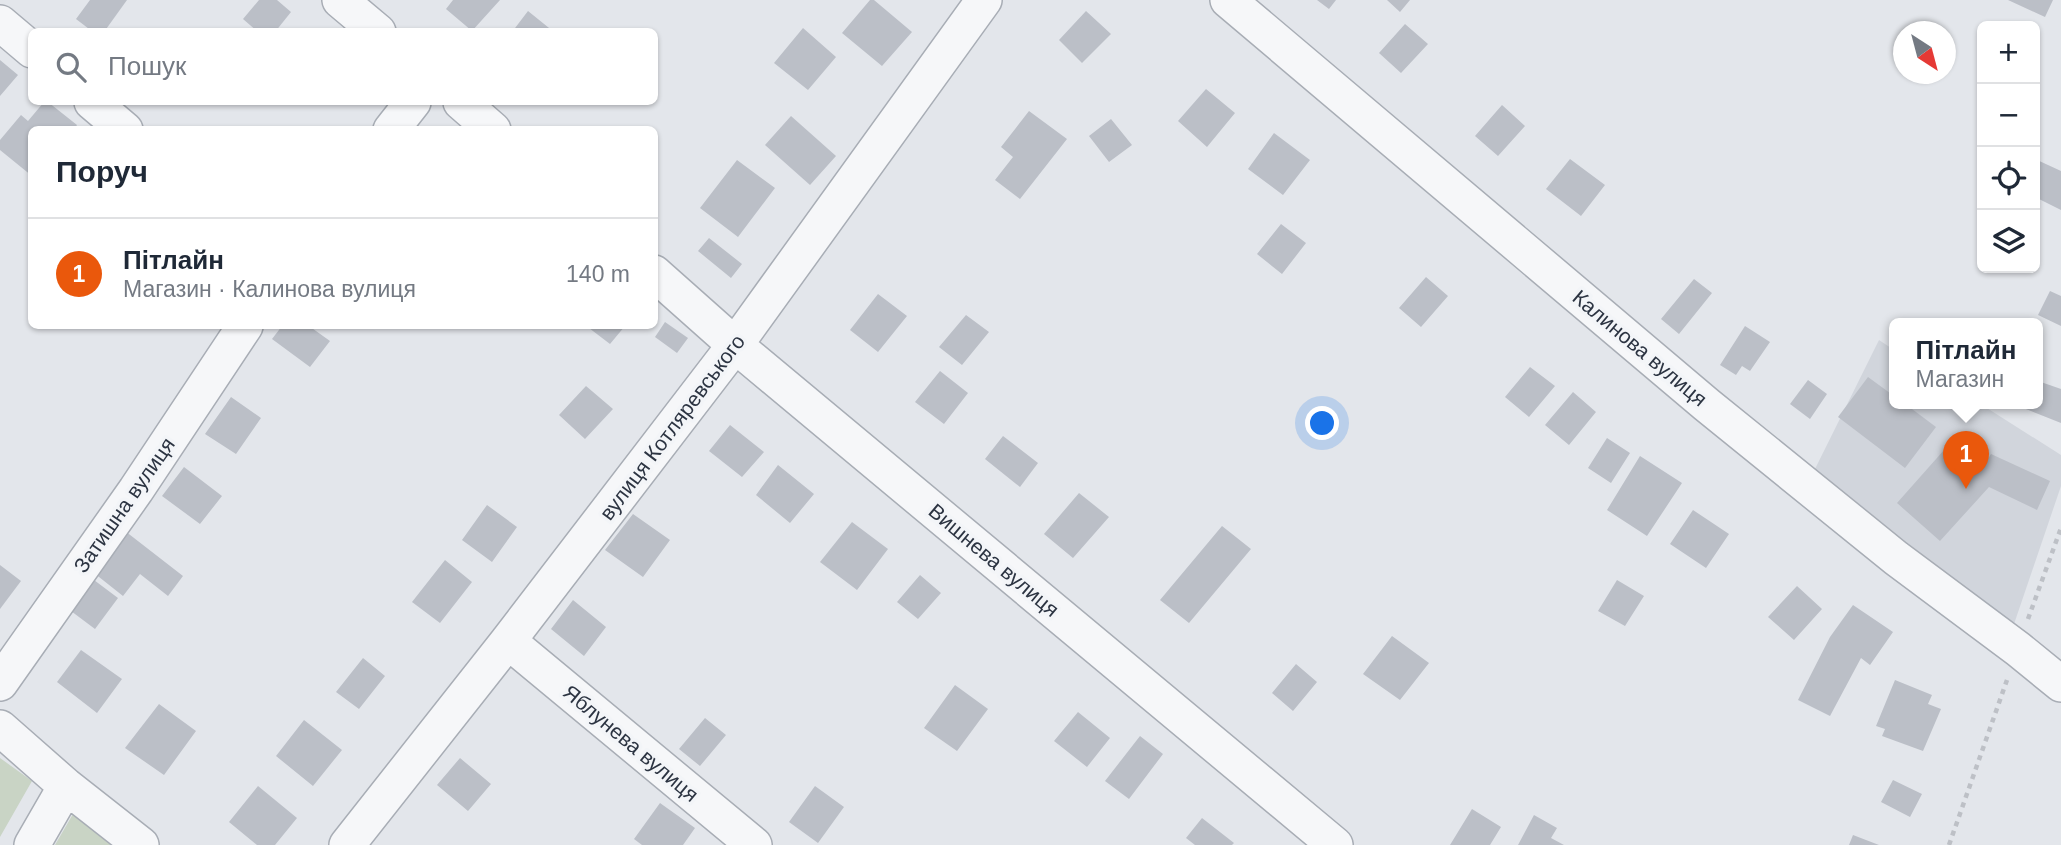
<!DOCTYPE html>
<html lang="uk">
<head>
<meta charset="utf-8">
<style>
	:root { --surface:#fff; --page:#f6f6f7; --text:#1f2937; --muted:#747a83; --line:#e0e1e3; --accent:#ea580c }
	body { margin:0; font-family:Arial,sans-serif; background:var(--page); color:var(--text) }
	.controls { position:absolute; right:21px; top:21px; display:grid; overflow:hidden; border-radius:10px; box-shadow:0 2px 5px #0004 }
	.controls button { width:63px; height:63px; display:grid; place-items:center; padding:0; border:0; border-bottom:2px solid var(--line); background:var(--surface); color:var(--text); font:35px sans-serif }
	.compass { position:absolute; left:1893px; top:21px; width:63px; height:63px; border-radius:50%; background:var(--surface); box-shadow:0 2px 5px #0004; rotate:144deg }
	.you { position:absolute; left:1323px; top:424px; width:24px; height:24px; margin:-18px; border:5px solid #fff; border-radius:50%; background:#1a73e8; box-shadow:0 0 0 10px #1a73e833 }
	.badge { display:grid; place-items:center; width:46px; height:46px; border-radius:50%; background:var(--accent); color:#fff; font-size:23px; font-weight:700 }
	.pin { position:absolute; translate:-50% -58px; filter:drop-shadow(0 2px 4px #0008) }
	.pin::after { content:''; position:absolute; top:37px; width:24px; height:21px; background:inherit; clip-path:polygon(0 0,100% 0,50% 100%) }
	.popup { position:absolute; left:1889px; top:318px; width:154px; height:91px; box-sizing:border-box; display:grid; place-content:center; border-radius:10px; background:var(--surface); filter:drop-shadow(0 2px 5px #0005); font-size:23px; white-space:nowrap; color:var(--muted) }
	.popup b { font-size:26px; color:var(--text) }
	.popup::after { content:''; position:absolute; left:50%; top:100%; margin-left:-14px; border:14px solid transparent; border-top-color:var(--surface) }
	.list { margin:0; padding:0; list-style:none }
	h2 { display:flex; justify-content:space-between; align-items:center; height:91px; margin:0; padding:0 28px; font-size:30px }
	h2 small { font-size:23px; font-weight:400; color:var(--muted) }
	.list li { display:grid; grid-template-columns:46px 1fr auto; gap:21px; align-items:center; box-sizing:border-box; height:112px; padding:0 28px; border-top:2px solid var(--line) }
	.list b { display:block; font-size:26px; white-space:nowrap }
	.list p { margin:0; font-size:23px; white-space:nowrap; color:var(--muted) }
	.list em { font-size:23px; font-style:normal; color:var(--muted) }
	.icon { flex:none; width:38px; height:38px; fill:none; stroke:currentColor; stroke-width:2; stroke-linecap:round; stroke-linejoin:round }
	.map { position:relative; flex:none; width:2061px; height:845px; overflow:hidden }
	.search { position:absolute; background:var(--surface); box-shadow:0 2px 5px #0004; left:28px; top:28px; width:630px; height:77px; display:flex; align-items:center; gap:18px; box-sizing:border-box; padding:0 24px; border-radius:10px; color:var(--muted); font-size:26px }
	.panel { position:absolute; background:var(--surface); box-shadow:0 2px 5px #0004; left:28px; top:126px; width:630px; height:203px; border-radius:10px }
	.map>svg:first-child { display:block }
</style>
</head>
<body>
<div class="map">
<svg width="2061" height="845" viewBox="0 0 2061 845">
	<rect width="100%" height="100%" fill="#e3e6eb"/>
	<!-- built -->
	<path fill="#d1d5dc" d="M1879,340L1894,350V403H1979L2061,455V486L2013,627L1815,469Z"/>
	<!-- green -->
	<path fill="#c9d4c5" d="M0,758L32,781L0,837Z
		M73,814L111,845H55Z"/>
	<!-- building -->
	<path fill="#bbbfc7" d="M90,0H127L104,32H93L76,19Z
		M259,0H277L291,12L275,32H258L243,19Z
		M453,0H500L472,31L446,9Z
		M870,0H874L912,32L882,66L842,33Z
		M1317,0H1336L1329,9Z
		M1387,0H1410L1400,12Z
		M2008,0H2053L2045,17Z
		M528,11L554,32H512Z
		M1086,11L1111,34L1082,63L1059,40Z
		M1405,24L1428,44L1401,73L1379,53Z
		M803,28L836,57L808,90L774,63Z
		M0,60L18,75L0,96Z
		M1206,89L1235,113L1207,147L1178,121Z
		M44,102H48L77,125L74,130H32V176L0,150V140L21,115L28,121Z
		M1502,105L1525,126L1498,156L1475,136Z
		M1029,111L1067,139L1020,199L995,180L1013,157L1001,147Z
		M791,116L836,156L810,185L765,145Z
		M1111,119L1132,145L1109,162L1089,136Z
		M1274,133L1310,160L1283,195L1248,169Z
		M1570,159L1605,185L1581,216L1546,189Z
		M2035,159L2061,171V210L2035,197Z
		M737,160L775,188L738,237L700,208Z
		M1281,224L1306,243L1282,274L1257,254Z
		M709,238L742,264L731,278L698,251Z
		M1426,277L1448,296L1421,327L1399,308Z
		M1694,279L1712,293L1679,334L1661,319Z
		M2050,291L2061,296V326L2038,315Z
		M878,294L907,316L878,352L850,330Z
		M966,315L989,332L962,365L939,347Z
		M665,322L688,338L677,353L655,337Z
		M282,326H309L330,341L310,367L272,339Z
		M592,326H625L610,344L589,328Z
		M1745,326L1770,342L1750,371L1742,366L1736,375L1720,365Z
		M1530,367L1555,386L1529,417L1505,397Z
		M940,371L968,393L944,424L915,402Z
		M1868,377L1894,396V403H1904L1936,427L1905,468L1838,417Z
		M1808,380L1827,394L1810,419L1790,404Z
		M2038,381L2061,389V423L2011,403H2038Z
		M586,386L613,409L585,439L559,415Z
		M1573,392L1596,412L1569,445L1545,425Z
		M231,397L261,418L236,454L205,434Z
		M730,425L764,452L742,477L709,451Z
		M1003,436L1038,463L1020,487L985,459Z
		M1607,438L1630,453L1611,483L1588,468Z
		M1952,441L1983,467L1991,454L2050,481L2037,510L1989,487L1940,541L1897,503Z
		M1640,456L1682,483L1647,536L1607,510Z
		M778,465L814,494L790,523L756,495Z
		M184,467L222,496L200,524L162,496Z
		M1079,493L1109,517L1073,558L1044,534Z
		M487,505L517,527L492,562L462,540Z
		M1693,510L1729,534L1706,568L1670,544Z
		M633,514L670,540L643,577L605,550Z
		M852,522L888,549L857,590L820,562Z
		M1222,526L1251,549L1189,623L1160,600Z
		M125,531L183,576L168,596L140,574L123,596L94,573Z
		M445,560L472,582L440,623L412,602Z
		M0,565L21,581L0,609Z
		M920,575L941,593L918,619L897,602Z
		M94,580L118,598L95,629L71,611Z
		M1617,580L1644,596L1625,626L1598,611Z
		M1797,586L1822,609L1794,640L1768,617Z
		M573,600L606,627L584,656L551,629Z
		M1853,605L1893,632L1870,665L1861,658L1830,716L1798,700L1830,637Z
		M1392,636L1429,663L1400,700L1363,674Z
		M81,650L122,679L97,713L57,682Z
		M363,658L385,676L359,709L336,692Z
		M1296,664L1317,682L1293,711L1272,693Z
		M1895,680L1932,695L1928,704L1941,709L1923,751L1882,736L1885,729L1876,726Z
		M955,685L988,709L957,751L924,728Z
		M159,704L196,731L164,775L125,748Z
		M1078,712L1110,738L1087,767L1054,741Z
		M705,718L726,735L700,766L679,749Z
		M304,720L342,750L313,786L276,756Z
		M1140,736L1163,754L1129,799L1105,781Z
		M460,758L491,784L468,811L437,785Z
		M1893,780L1922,794L1910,817L1881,802Z
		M258,786L297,818L275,845H257L229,822Z
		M815,786L844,807L818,843L789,822Z
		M660,803L695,828L683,845H642L634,839Z
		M1472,809L1501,827L1490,845H1450Z
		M1534,815L1557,828L1551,838L1564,845H1518Z
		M1202,818L1234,843L1232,845H1195L1186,838Z
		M1853,835L1879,845H1849Z"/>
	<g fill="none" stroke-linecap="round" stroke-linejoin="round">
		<defs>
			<path id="street" d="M340,0L378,32
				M1228,0L1707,405L1896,558L2018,649L2061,684
				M0,23L32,50
				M92,102L125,130
				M461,102L493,130
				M391,130L413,102
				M654,273L735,345L1335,845
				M508,641L754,845
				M0,683L136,490L245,326
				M0,728L66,786L141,845
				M32,845L66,786
				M347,845L508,641L735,345L984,0"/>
		</defs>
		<!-- street casing -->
		<use href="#street" stroke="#a8adb5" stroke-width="38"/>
		<!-- path -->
		<path stroke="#bdc0c6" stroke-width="4.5" stroke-dasharray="5 5" stroke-linecap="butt" d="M2028,619L2061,528
			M1949,845L2007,680"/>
		<!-- street -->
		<use href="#street" stroke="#f6f7f9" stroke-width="35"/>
	</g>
	<g text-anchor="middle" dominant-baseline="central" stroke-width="7" stroke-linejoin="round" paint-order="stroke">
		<!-- street labels -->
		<g font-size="21" fill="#2c3442" stroke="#f3f5f8">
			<text transform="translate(1640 348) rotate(40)">Калинова вулиця</text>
			<text transform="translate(672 427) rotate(-53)">вулиця Котляревського</text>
			<text transform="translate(124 505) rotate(-55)">Затишна вулиця</text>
			<text transform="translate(994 560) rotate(40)">Вишнева вулиця</text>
			<text transform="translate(631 743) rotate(40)">Яблунева вулиця</text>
		</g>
	</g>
</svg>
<div class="controls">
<button>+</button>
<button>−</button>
<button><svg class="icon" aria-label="locate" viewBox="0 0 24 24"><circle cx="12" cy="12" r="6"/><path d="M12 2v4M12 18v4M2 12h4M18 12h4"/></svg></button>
<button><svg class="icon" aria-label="layers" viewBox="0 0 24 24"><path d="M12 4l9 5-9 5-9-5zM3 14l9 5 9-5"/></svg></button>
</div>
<svg class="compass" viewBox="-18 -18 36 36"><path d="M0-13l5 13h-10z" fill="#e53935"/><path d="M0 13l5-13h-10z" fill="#747a83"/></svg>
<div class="you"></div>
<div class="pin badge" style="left:1966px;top:489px">1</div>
<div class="popup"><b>Пітлайн</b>Магазин</div>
<div class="search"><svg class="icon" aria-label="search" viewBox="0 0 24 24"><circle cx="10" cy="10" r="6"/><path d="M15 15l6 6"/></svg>Пошук</div>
<section class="panel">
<h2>Поруч<small></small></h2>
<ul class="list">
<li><span class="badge">1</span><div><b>Пітлайн</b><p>Магазин · Калинова вулиця</p></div><em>140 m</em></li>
</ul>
</section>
</div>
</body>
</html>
